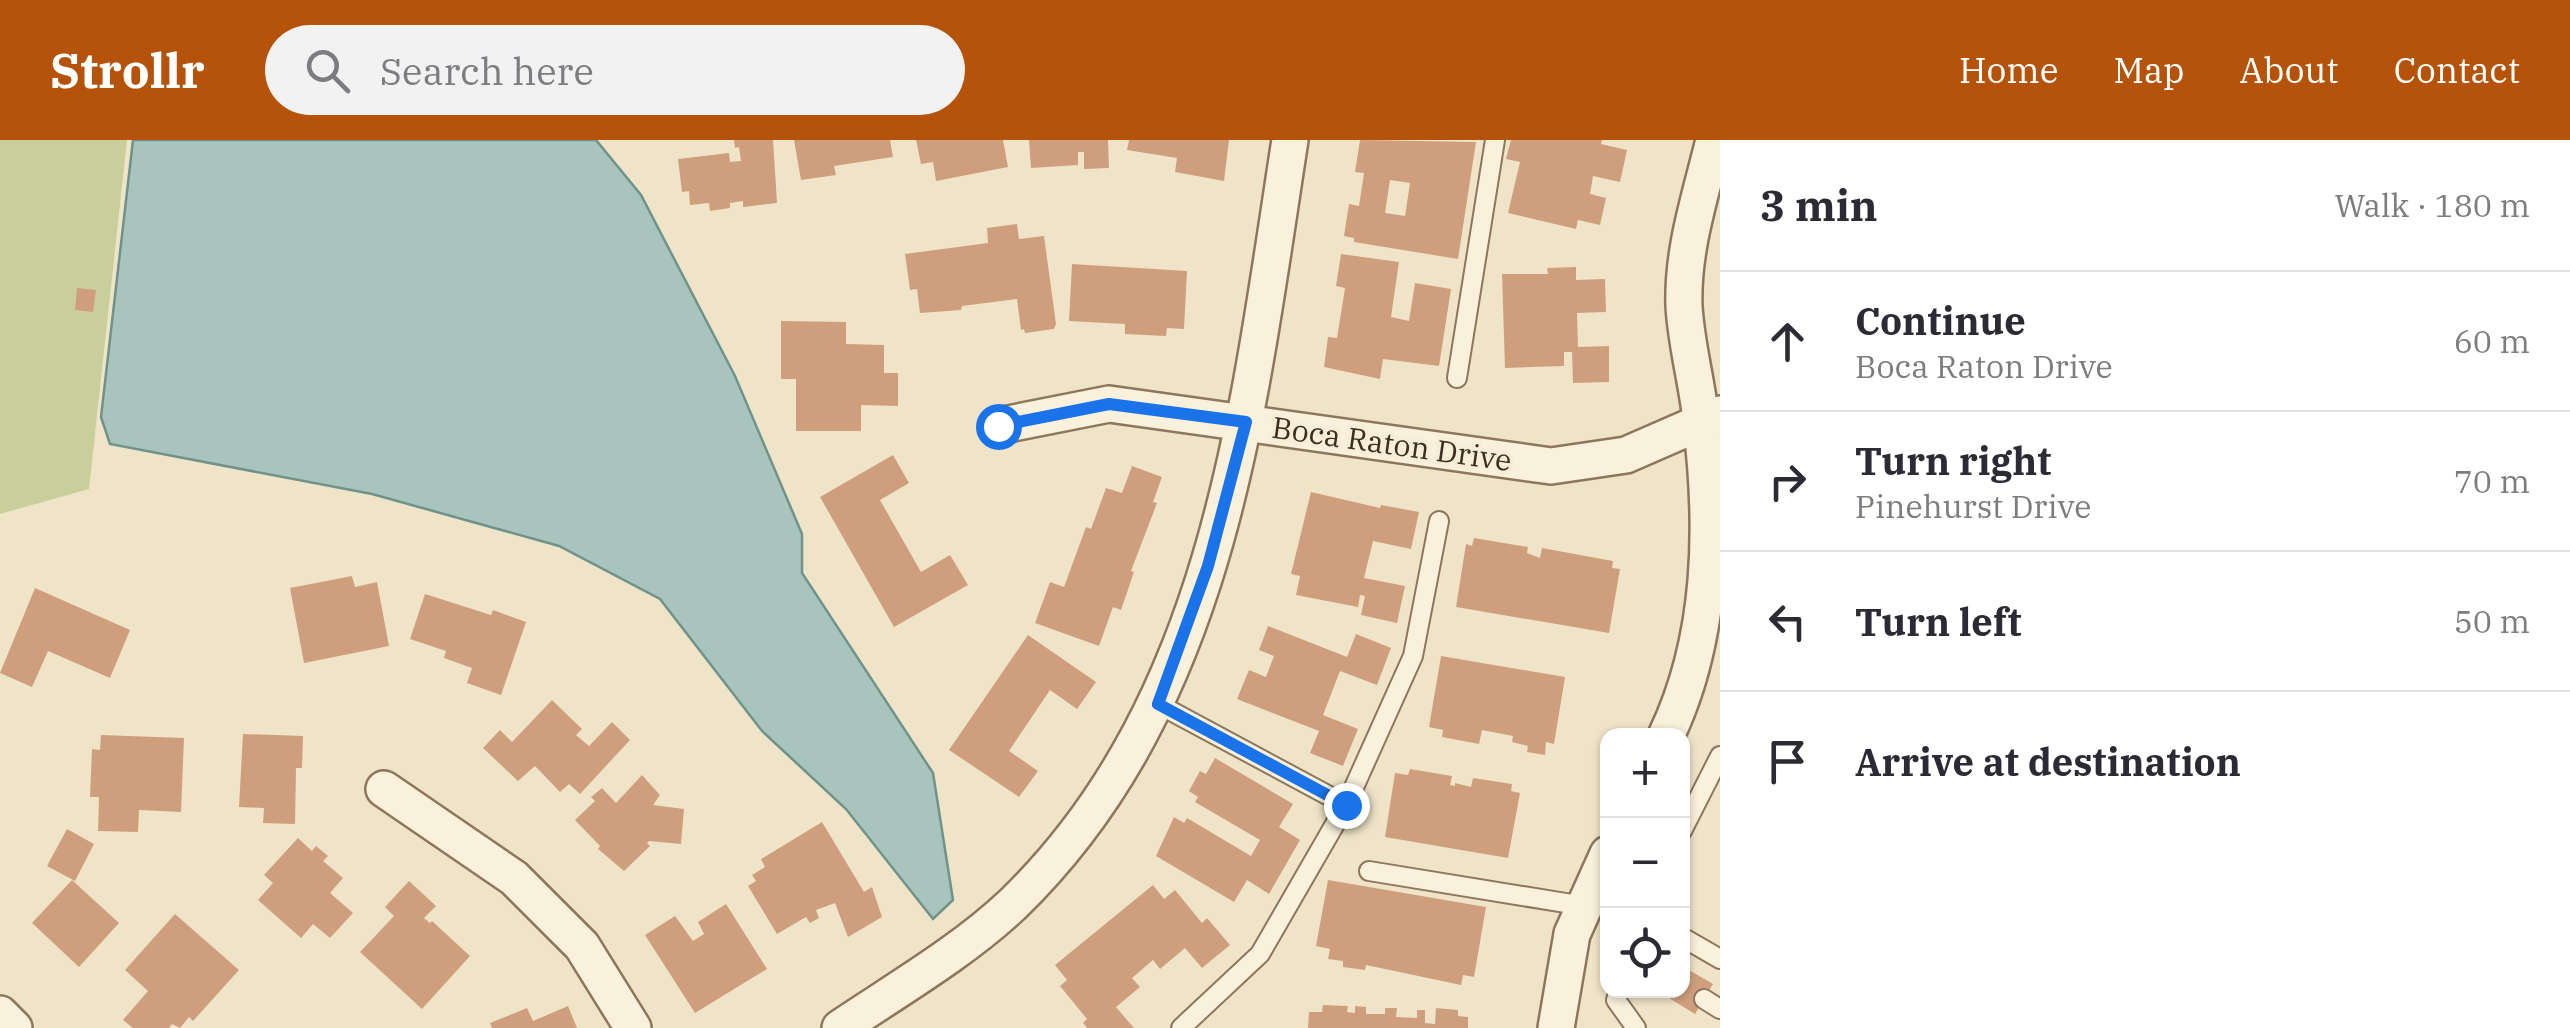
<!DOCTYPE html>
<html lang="en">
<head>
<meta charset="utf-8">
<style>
	:root { --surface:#fff; --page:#f2f2f3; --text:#2b2b33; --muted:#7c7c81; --line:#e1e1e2; --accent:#b45309 }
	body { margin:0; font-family:"IBM Plex Serif",serif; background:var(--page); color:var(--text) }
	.controls { position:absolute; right:30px; bottom:30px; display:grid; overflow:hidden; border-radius:20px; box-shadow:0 2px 8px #0004 }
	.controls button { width:90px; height:90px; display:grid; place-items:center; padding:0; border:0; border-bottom:2px solid var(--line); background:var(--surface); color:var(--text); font:50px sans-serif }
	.stop { position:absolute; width:30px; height:30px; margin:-22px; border:8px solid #1a73e8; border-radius:50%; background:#fff }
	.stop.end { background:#1a73e8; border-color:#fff; box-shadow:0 2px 10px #0008 }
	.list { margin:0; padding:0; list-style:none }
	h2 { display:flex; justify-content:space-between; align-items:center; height:130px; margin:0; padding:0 40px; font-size:42px }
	h2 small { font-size:32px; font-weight:400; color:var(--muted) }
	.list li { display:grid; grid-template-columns:65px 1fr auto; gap:30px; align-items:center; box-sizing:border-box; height:140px; padding:0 40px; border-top:2px solid var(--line) }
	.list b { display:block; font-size:38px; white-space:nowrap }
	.list p { margin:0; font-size:32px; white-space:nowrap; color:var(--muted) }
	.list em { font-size:32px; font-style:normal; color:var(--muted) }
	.icon { flex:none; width:55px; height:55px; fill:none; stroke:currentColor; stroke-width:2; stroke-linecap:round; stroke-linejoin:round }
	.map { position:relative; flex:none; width:1720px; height:888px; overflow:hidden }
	header { display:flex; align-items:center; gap:60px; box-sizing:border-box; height:140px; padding:0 50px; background:var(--accent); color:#fff }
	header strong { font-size:48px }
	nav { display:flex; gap:55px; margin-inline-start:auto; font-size:35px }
	.search { width:700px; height:90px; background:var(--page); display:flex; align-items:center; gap:25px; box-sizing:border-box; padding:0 35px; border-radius:55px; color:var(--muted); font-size:38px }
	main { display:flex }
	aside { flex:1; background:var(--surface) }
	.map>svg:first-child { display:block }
</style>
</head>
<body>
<header>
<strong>Strollr</strong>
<div class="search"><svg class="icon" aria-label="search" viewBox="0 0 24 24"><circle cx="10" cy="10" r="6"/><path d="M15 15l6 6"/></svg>Search here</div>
<nav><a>Home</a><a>Map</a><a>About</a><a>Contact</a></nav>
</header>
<main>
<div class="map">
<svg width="1720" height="888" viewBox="0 0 1720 888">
	<rect width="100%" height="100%" fill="#f0e4c8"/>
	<!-- green -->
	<path fill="#c9cf9b" d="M0,0H127L89,349L0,374Z"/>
	<!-- water -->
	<path fill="#a9c4bc" stroke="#6f938a" stroke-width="2.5" d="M133,0H596L641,55L735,236L802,394V433L933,633L953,760L933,779L846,669L762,591L660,459L559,406L372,354L110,304L101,277Z"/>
	<!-- building -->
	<path fill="#cf9f7d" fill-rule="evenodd" d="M734,0H773L777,63L743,67V61L730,63V68L710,71L709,63L690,65L689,51L682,52L678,19L729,13L730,22L741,21L739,7L735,8Z
		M794,0H890L893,17L834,26L836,35L801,40Z
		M916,0H1003L1008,27L936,41L933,22L921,24Z
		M1029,0H1108L1109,28L1084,29V12H1078V25L1031,28Z
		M1129,0H1229L1224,41L1175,32L1177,18L1127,10Z
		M1360,0L1476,2L1458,119L1354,102V98L1344,96L1349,64L1359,66L1364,33L1355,32ZM1390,40L1410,43L1405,76L1385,73Z
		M1511,0H1602L1601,4L1627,10L1620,42L1593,36L1590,54L1606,58L1600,85L1578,80L1576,89L1508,73L1520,22L1506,19Z
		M1017,84L1019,99L1044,96L1056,184L1054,189L1025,193L1024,189L1021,190L1017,159L962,166L961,170L920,173L917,149L910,150L905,114L988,103L987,88Z
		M1341,114L1399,122L1391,177L1409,181L1415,143L1451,149L1439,226L1383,219L1380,239L1324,227L1328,197L1337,198L1345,148L1336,146Z
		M1072,124L1187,131L1184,189L1167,188L1166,196L1125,194V184L1069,181Z
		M1576,127V140L1605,139L1606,172L1577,173L1578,207L1609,206V242L1573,243L1572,212H1564V226L1505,228L1502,134H1548L1547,128Z
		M77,148L96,150L93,172L75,170Z
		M781,181L846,182V204L884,205V233H898V266L861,265V291H796V239H781Z
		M893,315L909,343L880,360L921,432L950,415L968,445L894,487L820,357Z
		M1132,326L1162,337L1153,362L1157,363L1131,431L1134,432L1121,470L1113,467L1099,506L1035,483L1050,442L1064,447L1086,387L1091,389L1106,348L1122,353Z
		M1311,352L1380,368L1381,365L1419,372L1411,409L1373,401L1364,438L1405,446L1397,483L1361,475L1365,456L1360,455L1358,467L1296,455L1300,436L1291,434Z
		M1474,398L1528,407L1527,413L1540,418L1542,408L1613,421L1612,428L1620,429L1609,493L1456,467L1466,404L1472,406Z
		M352,436L355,447L377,442L389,506L304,523L290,448Z
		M35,448L130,490L110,538L48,511L32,547L0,533Z
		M425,454L491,475L493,470L526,482L501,555L467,543L472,528L444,518L446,511L410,499Z
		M1268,486L1347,517L1356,494L1391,508L1377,545L1340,531L1323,575L1358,589L1343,626L1310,613L1319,591L1237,559L1249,530L1266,537L1274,516L1259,510Z
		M1028,495L1096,542L1077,569L1050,550L1009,611L1038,631L1019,657L949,610Z
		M1441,516L1565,537L1554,604L1546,602L1545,615L1527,612L1528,606L1512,602L1513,596L1482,590L1479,604L1442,597L1443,590L1429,587Z
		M552,560L582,589L576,595L589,606L612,582L630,600L580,654L569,644L560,652L535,626L518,641L483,608L500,590L512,602Z
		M243,594L303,596L302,628H296L295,684L263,683L264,668L239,667Z
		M101,595L184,598L181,672L139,670L138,692L98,691L99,657H90L92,609L100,610Z
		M1215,618L1293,664L1279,687L1300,700L1269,754L1247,740L1234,762L1156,716L1174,677L1184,683L1187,678L1251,716L1260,700L1195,662L1198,657L1189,651L1200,631L1206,634Z
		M1410,629L1452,636L1450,645L1455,646V643L1471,647L1473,638L1512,644L1511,651L1520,653L1508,718L1385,697L1395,633L1408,635Z
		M642,635L660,655L653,665L684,669L681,704L649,701L647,703L650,706L624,731L598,709L600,706L575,680L595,661L591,657L602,648L616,663Z
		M822,682L864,752L872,747L882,777L848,797L835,763L816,770L819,778L810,783L806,777L777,794L748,746L756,741L752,735L765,727L761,719Z
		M67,689L94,704L75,741L47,726Z
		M298,698L312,711L316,706L328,716L323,721L343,738L330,753L353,773L330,798L313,784L301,798L258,760L273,743L264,735Z
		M72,740L119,783L79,827L32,783Z
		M1328,740L1486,767L1474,837L1463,835L1461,845L1366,825L1365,830L1343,827V821L1328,819L1330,809L1316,806Z
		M409,741L436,766L424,778L430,783L432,781L470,816L422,869L360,812L394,776L385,767Z
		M1153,745L1164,759L1175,750L1202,783L1207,778L1230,805L1202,828L1185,808L1160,829L1153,820L1132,838L1140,847L1116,867L1134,888H1087L1083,883L1087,879L1060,846L1067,840L1055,825Z
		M726,764L767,829L695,873L645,795L675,776L693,801L704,794L698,782Z
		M175,774L239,830L193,881L189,877L180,888L172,884L169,888H133L123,880L148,851L125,830Z
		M1682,826L1713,844L1695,874L1656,850H1682Z
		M1323,865L1348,866L1347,872L1355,873V866L1366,867V874H1385V868H1397L1396,877L1417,878V870H1425V883L1435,884L1436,868L1458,870V876L1468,877V888H1308L1309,872H1322Z
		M568,866L577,888H492L490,883L527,868L533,881Z"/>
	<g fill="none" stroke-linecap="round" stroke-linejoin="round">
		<defs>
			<path id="lane" d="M1457,238L1495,0
				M1158,564L1346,665
				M1682,691L1720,616
				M1369,731L1584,766
				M1682,797L1720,819
				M1619,850L1616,860L1636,888
				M1704,859L1720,869
				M1181,888L1260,814L1346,665L1413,516L1439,381"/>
			<path id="street" d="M998,286L1109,264L1551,326L1626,315L1720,274
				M1666,596C1713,498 1714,386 1701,280C1697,242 1686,204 1684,166C1682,109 1701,54 1714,0
				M384,649L514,738L582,806L633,888
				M0,874L14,888
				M840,888C898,849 962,812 1013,764C1220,563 1248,269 1290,0
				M1556,888L1572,794L1608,714"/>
		</defs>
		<!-- lane casing -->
		<use href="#lane" stroke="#8d765c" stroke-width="22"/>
		<!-- street casing -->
		<use href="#street" stroke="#8d765c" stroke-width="40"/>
		<!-- lane -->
		<use href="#lane" stroke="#faf1dc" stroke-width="18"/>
		<!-- street -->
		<use href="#street" stroke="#faf1dc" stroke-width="35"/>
	</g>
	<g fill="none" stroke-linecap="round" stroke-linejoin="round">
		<!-- route -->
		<path stroke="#1a73e8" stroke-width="12" d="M998,286L1109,264L1246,282L1208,426L1158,564L1346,665"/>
	</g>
	<g text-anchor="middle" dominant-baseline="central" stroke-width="8" stroke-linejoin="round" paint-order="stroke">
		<!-- street labels -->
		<g font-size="30" fill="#3d2e20" stroke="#f7eed8">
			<text transform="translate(1392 303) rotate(8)">Boca Raton Drive</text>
		</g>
	</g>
</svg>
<div class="controls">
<button>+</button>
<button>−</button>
<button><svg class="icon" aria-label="locate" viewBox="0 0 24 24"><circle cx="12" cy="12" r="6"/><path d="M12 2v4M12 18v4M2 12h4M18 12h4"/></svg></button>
</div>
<div class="stop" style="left:998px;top:286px"></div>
<div class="stop end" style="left:1346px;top:665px"></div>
</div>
<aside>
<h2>3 min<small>Walk · 180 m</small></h2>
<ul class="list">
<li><svg class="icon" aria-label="ahead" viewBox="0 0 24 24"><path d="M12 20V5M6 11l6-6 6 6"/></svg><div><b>Continue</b><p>Boca Raton Drive</p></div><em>60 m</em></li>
<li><svg class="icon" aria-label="right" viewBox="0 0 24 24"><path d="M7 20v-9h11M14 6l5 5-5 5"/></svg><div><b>Turn right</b><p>Pinehurst Drive</p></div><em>70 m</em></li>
<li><svg class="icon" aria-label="left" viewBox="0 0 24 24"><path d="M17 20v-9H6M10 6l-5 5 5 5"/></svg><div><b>Turn left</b></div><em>50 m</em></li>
<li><svg class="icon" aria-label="arrive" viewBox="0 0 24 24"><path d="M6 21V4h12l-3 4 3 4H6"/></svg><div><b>Arrive at destination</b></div></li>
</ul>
</aside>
</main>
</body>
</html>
